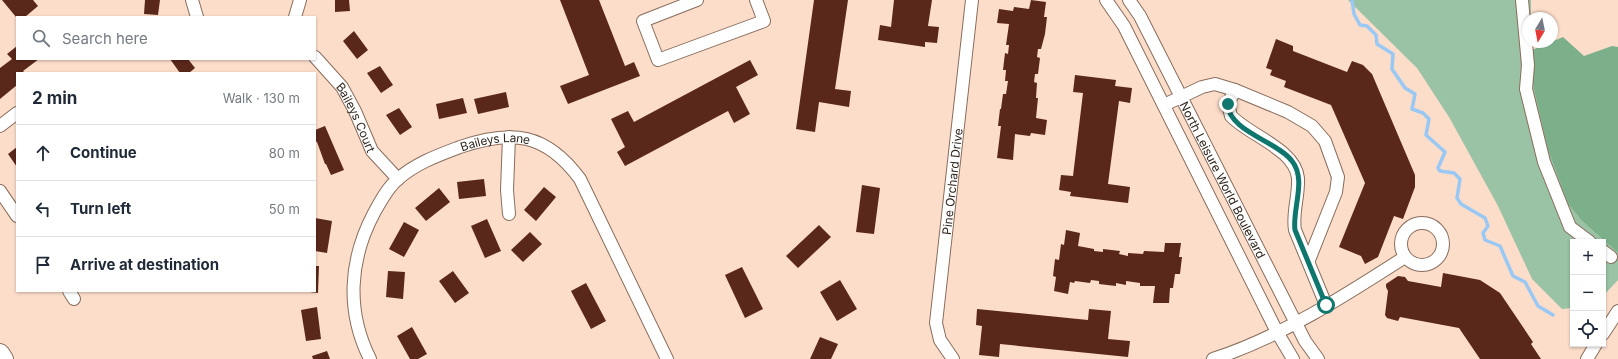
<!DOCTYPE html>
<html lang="en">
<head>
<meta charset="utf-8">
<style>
	:root { --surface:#fff; --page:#f6f6f7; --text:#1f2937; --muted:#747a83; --line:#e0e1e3 }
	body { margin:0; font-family:Inter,sans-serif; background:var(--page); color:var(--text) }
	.controls { position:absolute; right:12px; bottom:12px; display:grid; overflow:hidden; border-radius:0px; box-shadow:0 1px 3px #0004 }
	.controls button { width:36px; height:36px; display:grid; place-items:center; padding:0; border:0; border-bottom:1px solid var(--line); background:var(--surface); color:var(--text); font:20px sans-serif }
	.compass { position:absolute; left:1522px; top:12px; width:36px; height:36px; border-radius:50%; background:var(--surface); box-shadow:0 1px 3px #0004; rotate:190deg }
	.stop { position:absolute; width:12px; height:12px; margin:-9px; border:3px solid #0f766e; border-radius:50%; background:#fff }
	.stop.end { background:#0f766e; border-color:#fff; box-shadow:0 1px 4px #0008 }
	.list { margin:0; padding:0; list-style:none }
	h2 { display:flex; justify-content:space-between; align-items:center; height:52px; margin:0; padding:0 16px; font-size:17px }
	h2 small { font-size:13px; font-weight:400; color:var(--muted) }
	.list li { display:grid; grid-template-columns:26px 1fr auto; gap:12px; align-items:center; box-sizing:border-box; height:56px; padding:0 16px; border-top:1px solid var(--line) }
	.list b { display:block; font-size:15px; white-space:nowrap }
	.list em { font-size:13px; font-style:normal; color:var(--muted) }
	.icon { flex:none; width:22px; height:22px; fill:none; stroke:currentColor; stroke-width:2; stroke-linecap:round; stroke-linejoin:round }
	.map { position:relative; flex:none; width:1618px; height:359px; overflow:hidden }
	.search { position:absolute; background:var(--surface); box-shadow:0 1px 3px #0004; left:16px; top:16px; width:300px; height:44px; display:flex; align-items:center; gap:10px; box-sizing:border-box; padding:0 14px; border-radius:0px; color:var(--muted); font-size:15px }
	.panel { position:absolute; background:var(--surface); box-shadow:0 1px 3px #0004; left:16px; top:72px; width:300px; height:220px; border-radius:0px }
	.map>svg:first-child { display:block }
</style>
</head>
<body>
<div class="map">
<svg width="1618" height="359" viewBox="0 0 1618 359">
	<rect width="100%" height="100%" fill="#fcddca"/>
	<!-- green -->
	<path fill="#9ac2a5" d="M1348,0H1531V18H1528L1532,42L1533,85L1549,149L1568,204L1582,221L1618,253V280L1603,296V242H1573V308L1562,309L1532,279L1498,206L1449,117L1417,68Z"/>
	<!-- forest -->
	<path fill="#7bb08b" d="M1563,37L1584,56L1612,46L1618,47V253L1582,221L1568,204L1548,149L1533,85L1532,50Z"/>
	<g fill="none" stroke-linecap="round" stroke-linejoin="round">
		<!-- stream -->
		<path stroke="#98c8f3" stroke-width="3.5" d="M1352,0L1354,14L1360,25L1367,26L1376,35L1377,44L1393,54L1392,69L1405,88L1415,94L1412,109L1423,113L1429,119L1426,135L1445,152L1438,168L1440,171L1454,173L1460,179L1457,198L1461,204L1485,218L1488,226L1483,233L1485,240L1500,246L1513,276L1525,282L1538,306L1553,315"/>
	</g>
	<!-- building -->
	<path fill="#5a271b" d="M2,0H33L38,6L25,17H16Z
		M145,0H160L158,15L144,14Z
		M335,0H349L350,11L335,12Z
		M560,0H599L625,66L634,62L640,76L568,104L560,86L589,75Z
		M814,0H848L835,89L851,91L849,107L819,102L815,132L796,129Z
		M894,0H932L928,26L939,27L937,43L925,42V47L878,40L880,25L891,27Z
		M1031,0L1046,2L1044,17H1047L1045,34L1041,49H1038L1037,57L1040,58L1038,74H1035L1034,82L1037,83L1036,98H1038L1036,118L1047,120L1045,135L1031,133L1030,136L1015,134L1013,160L997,158L1001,126H998L1000,109H1001L1003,94H1006L1008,81H1005L1006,70H1003L1005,53L1008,54L1009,45H1006L1009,24L997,23L999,9L1013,11L1014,7L1029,9Z
		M354,31L368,50L357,59L343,41Z
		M1276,39L1293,46V51L1347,72L1352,61L1363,65L1372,74L1415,175V187L1403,219L1394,216L1378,257L1365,264L1361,256L1339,247L1365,183L1331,105L1284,87L1286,81L1270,75L1272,70L1266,68Z
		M17,46V59H39L23,71L25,73H17V85L0,99V68L12,59L7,54Z
		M170,59H188L195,68L189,73H180Z
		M750,60L758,75L736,87L750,114L734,123L728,111L625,166L617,152L625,147L611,119L628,111L634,122Z
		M380,66L393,85L381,93L367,73Z
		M1075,75L1116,80L1115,86L1132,88L1130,103L1119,101L1108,184L1130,187L1128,203L1070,196L1071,192L1059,190L1061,175L1073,176L1083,93L1073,92Z
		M506,92L509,107L478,114L474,99Z
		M463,98L467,113L439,119L436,104Z
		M399,108L412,127L400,135L386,115Z
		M325,126L344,170L331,175L326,164H325L317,142L315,141V130Z
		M17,147V167L8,154Z
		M484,179L486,196L459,199L457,182Z
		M862,185L880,188L874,234L856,232Z
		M544,187L556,197L536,221L524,210Z
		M439,188L450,202L426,221L415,208Z
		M315,218L332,221L327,253L315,251Z
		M487,219L501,251L485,258L471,226Z
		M404,222L419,230L404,257L389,249Z
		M819,225L831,237L798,268L786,256Z
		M1066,230L1080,233L1078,246L1094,249V251L1103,252V249L1120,251L1119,254L1128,256V253L1143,254L1144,251L1164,252L1165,243H1181L1179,257H1182L1180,274H1175L1173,288H1170L1169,303H1153L1155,286H1140V283L1126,281V285L1116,283V286L1099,284V281L1091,280L1090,283L1075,281L1074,283L1070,282L1068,294L1054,291L1056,277L1053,276L1055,259L1059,260L1061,244L1064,245Z
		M530,232L542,244L523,262L511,250Z
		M315,266H319L318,293L310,292L315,291Z
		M742,267L763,309L745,318L725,275Z
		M388,271L405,272L403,299L386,297Z
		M453,271L469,293L455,303L439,281Z
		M1443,273L1480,280L1500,293L1533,342L1531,344L1541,359H1480L1459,328L1400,317L1398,321L1387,318L1385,315L1388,291L1386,287V284L1398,276L1405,277L1408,281L1441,287Z
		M840,280L857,309L837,321L820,292Z
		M586,283L606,321L591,329L571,291Z
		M317,307L321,339L306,341L301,310Z
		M977,309L1088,320L1089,309L1111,311L1108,339L1130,341L1128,357L1000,344L999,357L979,355L982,326L976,325Z
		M412,327L427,354L418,359H410L397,336Z
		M820,337L838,344L831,359H810Z
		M327,351L330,359H313L312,356Z"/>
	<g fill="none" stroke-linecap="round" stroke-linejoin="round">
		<defs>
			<g id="minor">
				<path d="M192,0L197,17"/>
				<path d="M697,0L643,21L658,60L764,21L756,0"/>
				<path d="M1106,0L1124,26L1277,332L1293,359"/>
				<path id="s1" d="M1129,0L1140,16L1305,341L1318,359"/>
				<path d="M1522,0L1528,65L1526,89L1544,162L1570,227L1590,242"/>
				<path d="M295,17L300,0"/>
				<path id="s2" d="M315,57L342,87L355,111L372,151L398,179"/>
				<path d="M1235,90L1228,104L1231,116C1250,136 1295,149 1298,178C1299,196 1292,213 1295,230L1326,305"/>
				<path d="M1164,105L1202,87L1215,84L1235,90L1288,112L1312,126L1325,141L1338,177L1336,192L1309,260"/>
				<path d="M0,126L17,113"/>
				<path d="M509,137L507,190L509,214"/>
				<path d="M0,191L17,216"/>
				<circle cx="1422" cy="244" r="21"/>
				<path d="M1603,251L1611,257"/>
				<path d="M69,291L74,299"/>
				<path d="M1603,334L1618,311"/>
				<path id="s3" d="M370,359C346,311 349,260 374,213C380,202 388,187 398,179C416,163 439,155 460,147C512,129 546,133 580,179L667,359"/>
				<path id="s4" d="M953,359L940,340L936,323L972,0"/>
				<path d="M1213,359C1281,337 1346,295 1405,257"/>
				<path d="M1587,359L1596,344"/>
			</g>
			<path id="highway" d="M0,353L4,359"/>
		</defs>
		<!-- minor casing -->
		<use href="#minor" stroke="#886d5c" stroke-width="14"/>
		<!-- highway casing -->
		<use href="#highway" stroke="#886d5c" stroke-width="20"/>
		<!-- minor -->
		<use href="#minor" stroke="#fff" stroke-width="12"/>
		<!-- highway -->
		<use href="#highway" stroke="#fff" stroke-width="18"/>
	</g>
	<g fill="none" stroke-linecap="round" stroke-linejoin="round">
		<!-- route -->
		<path stroke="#0f766e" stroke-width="5" d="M1228,104C1228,131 1277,141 1292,161C1307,180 1292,209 1295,230L1326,305"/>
	</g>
	<g text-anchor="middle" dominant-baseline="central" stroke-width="4" stroke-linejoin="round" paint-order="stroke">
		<!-- street labels -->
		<g font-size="12" fill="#32271f" stroke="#fbeee7">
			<text stroke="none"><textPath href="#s2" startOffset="74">Baileys Court</textPath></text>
			<text stroke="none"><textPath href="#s3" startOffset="300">Baileys Lane</textPath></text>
			<text stroke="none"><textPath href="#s1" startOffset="203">North Leisure World Boulevard</textPath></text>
			<text stroke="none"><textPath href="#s4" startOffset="183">Pine Orchard Drive</textPath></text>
		</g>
	</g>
</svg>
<div class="controls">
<button>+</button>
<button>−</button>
<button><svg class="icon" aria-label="locate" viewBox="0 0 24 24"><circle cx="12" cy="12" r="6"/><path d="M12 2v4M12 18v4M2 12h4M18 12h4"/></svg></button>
</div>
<svg class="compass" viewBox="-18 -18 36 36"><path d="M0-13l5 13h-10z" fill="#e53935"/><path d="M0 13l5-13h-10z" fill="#747a83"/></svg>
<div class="stop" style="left:1326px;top:305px"></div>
<div class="stop end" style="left:1228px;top:104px"></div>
<div class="search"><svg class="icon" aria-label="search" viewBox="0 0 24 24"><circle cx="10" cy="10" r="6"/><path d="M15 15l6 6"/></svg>Search here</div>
<section class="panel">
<h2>2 min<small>Walk · 130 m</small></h2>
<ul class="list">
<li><svg class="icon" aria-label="ahead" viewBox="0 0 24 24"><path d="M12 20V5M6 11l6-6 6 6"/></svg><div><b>Continue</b></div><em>80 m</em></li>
<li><svg class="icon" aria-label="left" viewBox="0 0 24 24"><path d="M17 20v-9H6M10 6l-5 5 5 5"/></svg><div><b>Turn left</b></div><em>50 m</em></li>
<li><svg class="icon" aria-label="arrive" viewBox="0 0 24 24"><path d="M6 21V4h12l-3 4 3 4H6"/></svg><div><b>Arrive at destination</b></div></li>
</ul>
</section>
</div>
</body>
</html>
